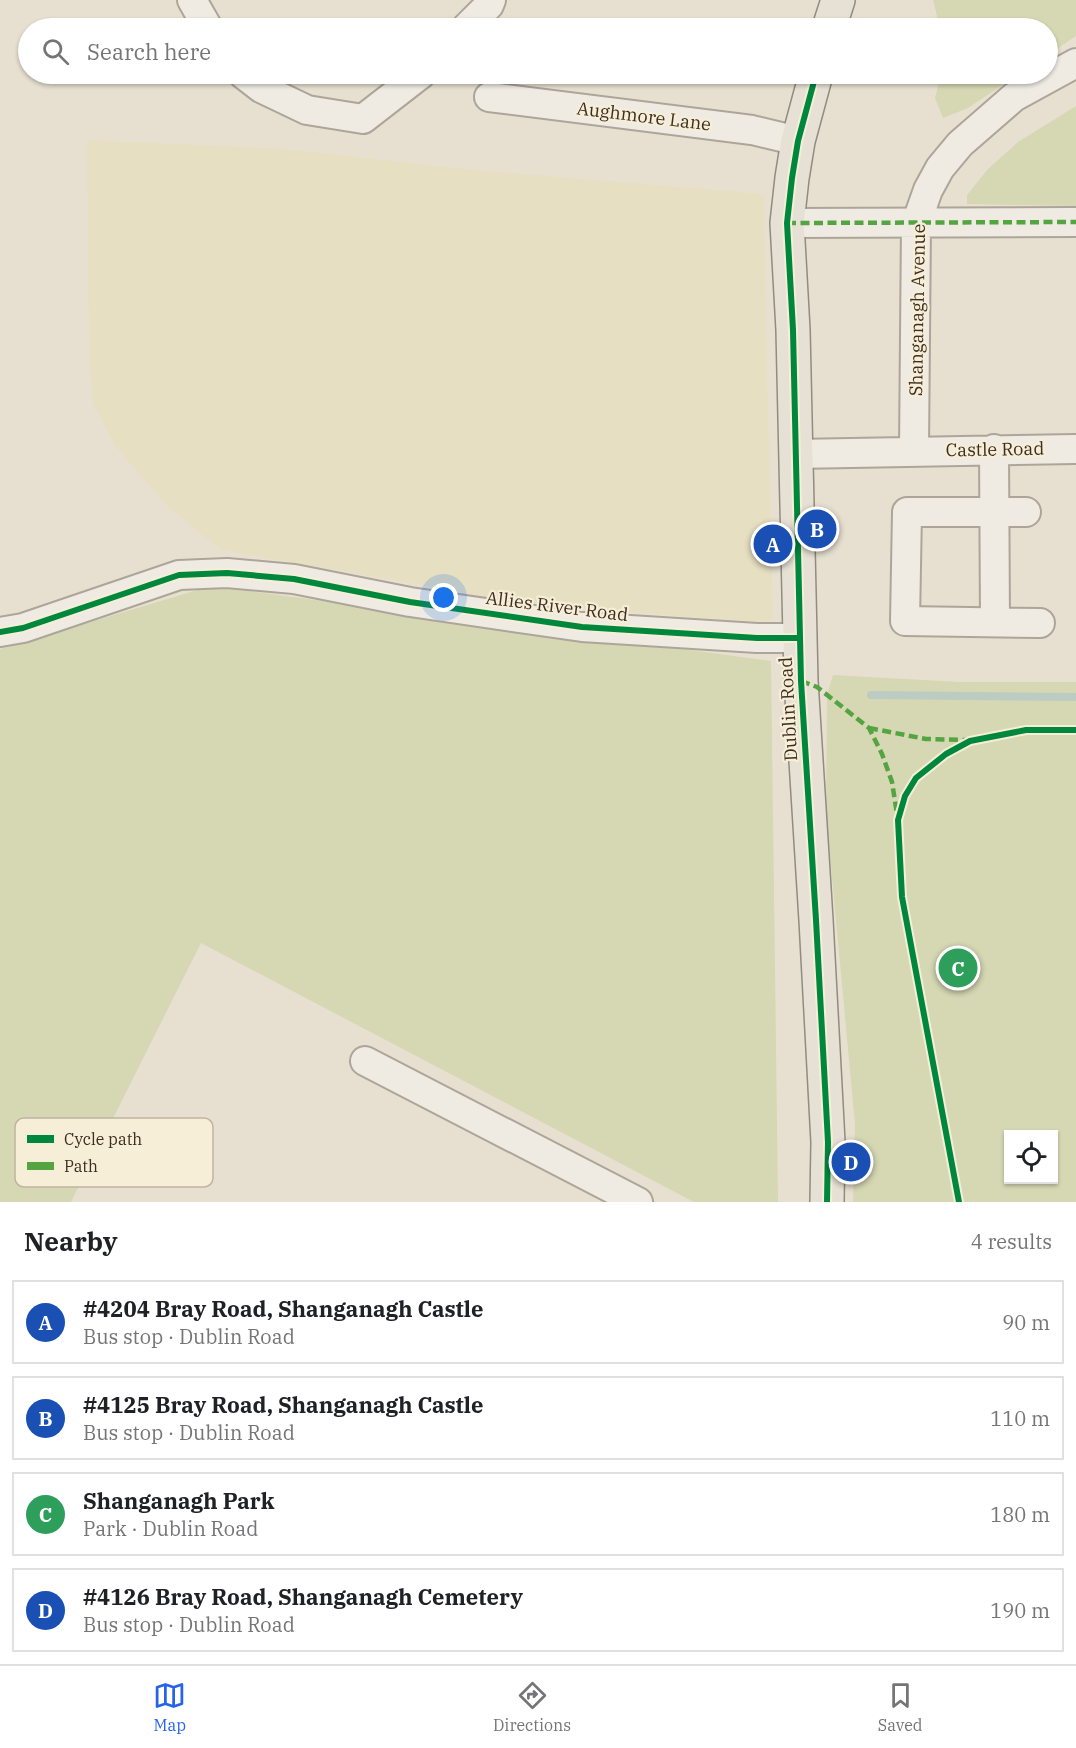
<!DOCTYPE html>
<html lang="en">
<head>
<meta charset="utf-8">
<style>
	:root { --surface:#fff; --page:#f2f2f2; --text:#202124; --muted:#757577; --line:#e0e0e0; --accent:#2563eb }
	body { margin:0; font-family:"IBM Plex Serif",serif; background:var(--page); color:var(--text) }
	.controls { position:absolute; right:18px; bottom:18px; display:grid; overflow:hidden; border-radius:0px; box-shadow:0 2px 4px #0004 }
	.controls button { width:54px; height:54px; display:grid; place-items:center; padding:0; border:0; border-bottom:2px solid var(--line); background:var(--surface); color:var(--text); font:30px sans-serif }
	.you { position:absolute; left:444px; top:598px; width:21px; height:21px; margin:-15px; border:4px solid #fff; border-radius:50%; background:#1a73e8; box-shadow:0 0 0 9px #1a73e833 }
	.badge { display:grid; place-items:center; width:39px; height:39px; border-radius:50%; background:var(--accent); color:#fff; font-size:20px; font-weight:700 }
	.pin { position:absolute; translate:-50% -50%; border:3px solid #fff; box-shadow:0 2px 6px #0006 }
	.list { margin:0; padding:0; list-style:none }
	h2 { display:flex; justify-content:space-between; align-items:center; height:78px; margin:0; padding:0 24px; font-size:26px }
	h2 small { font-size:20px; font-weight:400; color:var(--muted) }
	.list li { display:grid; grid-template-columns:39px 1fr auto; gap:18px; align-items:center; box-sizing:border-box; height:84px; margin:0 12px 12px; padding:0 12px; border:2px solid var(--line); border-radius:0px }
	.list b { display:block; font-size:22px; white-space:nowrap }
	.list p { margin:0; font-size:20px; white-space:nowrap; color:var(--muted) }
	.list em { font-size:20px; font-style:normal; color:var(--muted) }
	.icon { flex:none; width:33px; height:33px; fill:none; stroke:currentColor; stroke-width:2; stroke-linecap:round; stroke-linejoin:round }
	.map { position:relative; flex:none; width:1076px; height:1202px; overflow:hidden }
	.search { position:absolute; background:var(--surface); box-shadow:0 2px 4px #0004; left:18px; right:18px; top:18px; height:66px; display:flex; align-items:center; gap:15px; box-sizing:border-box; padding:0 21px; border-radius:33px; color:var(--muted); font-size:22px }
	.sheet { height:462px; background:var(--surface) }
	nav { display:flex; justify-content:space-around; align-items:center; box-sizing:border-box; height:84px; border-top:2px solid var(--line); background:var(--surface); font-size:16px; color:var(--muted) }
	nav a { display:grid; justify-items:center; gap:3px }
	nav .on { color:var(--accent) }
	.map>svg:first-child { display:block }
</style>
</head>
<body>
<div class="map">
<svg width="1076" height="1202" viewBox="0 0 1076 1202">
	<rect width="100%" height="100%" fill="#e7e0d1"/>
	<!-- farmland -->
	<path fill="#e6dfc2" d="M87,140L287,149L463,169L764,194L766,329L773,620L755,622L532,604L221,550L166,505L117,448L93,405L89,353Z"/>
	<!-- green -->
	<path fill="#d6d7b3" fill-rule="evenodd" d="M933,0H1076V36L1048,55V28H940Z
		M941,74H1019L968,108L943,118L935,98Z
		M1076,106V206L967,204V195L988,169L1018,142Z
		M211,586L771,661L778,1202H694L201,943L71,1202H0V649Z
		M833,675L960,682H1076V1202H853L855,1124L826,813L827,694ZM1054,1134V1180H1008V1134Z"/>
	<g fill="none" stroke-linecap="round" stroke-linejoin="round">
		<!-- stream -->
		<path stroke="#bcccc2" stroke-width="8" d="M871,695L1076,697"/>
		<defs>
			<path id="minor" d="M192,0L208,28
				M466,28L489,5L491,0
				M243,74L261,88L307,110L363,119L421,74
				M489,97L752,130L798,141
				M787,223L1076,222
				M994,449L995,622
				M914,450L916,224L928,190L940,168L960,144L1014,97L1076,63
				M795,454L1076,449
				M1026,512H907L905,621L1040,623
				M0,632L23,628L179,575L227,573L294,579L410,602L582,627L757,638H800
				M365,1061L638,1202"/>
			<path id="major" d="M829,28L838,0
				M816,74L798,141L792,178L787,223L793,330L801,681L816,920L828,1142L827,1202"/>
		</defs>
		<!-- minor casing -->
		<use href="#minor" stroke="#ada599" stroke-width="32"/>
		<!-- major casing -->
		<use href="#major" stroke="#928b80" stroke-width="36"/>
		<!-- minor -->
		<use href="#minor" stroke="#efebe3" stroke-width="28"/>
		<!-- major -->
		<use href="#major" stroke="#e6e1d4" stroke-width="33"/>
		<!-- quiet -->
		<path stroke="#54a441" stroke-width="4.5" stroke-dasharray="9 4.5" stroke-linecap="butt" d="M787,223L1076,222
			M801,681L817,687L869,728L882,754L892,782L897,814
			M869,728L926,739L967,740"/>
		<defs>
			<path id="cycleway" d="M816,74L798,141L792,178L787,223L793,330L801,681L816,920L828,1142L827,1202
				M0,632L23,628L179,575L227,573L294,579L410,602L582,627L757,638H800
				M959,1202L902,897L898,820L905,796L916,778L946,754L970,741L1026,730H1076"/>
		</defs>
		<!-- cycleway casing -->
		<use href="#cycleway" stroke="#f7eed8" stroke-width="10"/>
		<!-- cycleway -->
		<use href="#cycleway" stroke="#00873e" stroke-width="6"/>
	</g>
	<g text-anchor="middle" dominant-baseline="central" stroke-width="4.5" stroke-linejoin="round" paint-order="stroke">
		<!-- street labels -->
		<g font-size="18" fill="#3d2e20" stroke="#f7eed8">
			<text transform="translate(644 116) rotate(7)">Aughmore Lane</text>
			<text transform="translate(917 310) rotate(-89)">Shanganagh Avenue</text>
			<text transform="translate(995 449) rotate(-1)">Castle Road</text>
			<text transform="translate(557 606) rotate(7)">Allies River Road</text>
			<text transform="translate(788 709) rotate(-93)">Dublin Road</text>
		</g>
	</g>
	<!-- legend -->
	<rect x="15" y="1118" width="198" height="69" rx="9" fill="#f7eed8" stroke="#bfb4a1" stroke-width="1.5"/>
	<rect x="27" y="1135" width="27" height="8" fill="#00873e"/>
	<rect x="27" y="1162" width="27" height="8" fill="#54a441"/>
	<g font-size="16" fill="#3d2e20">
		<text x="64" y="1145">Cycle path</text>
		<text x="64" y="1172">Path</text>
	</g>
</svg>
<div class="controls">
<button><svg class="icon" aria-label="locate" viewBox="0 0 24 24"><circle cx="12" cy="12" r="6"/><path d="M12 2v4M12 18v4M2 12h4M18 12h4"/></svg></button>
</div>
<div class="you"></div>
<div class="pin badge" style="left:773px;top:544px;background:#1a4fb4">A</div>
<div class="pin badge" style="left:817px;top:529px;background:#1a4fb4">B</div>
<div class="pin badge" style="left:958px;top:968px;background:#2e9e5b">C</div>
<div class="pin badge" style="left:851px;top:1162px;background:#1a4fb4">D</div>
<div class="search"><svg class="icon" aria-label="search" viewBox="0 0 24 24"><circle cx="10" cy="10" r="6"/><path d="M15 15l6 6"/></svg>Search here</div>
</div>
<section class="sheet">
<h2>Nearby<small>4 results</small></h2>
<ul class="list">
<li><span class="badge" style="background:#1a4fb4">A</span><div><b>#4204 Bray Road, Shanganagh Castle</b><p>Bus stop · Dublin Road</p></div><em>90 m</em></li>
<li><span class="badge" style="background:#1a4fb4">B</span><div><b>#4125 Bray Road, Shanganagh Castle</b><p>Bus stop · Dublin Road</p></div><em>110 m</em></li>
<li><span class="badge" style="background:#2e9e5b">C</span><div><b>Shanganagh Park</b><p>Park · Dublin Road</p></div><em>180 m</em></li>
<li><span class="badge" style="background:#1a4fb4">D</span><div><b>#4126 Bray Road, Shanganagh Cemetery</b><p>Bus stop · Dublin Road</p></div><em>190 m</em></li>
</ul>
</section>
<nav>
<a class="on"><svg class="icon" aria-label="map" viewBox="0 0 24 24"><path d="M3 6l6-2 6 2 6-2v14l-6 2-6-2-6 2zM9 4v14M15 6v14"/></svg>Map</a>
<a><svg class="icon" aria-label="directions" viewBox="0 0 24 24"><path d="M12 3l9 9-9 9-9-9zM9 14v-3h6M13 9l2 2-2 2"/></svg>Directions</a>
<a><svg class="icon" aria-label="saved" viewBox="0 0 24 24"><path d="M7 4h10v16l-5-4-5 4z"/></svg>Saved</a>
</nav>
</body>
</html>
